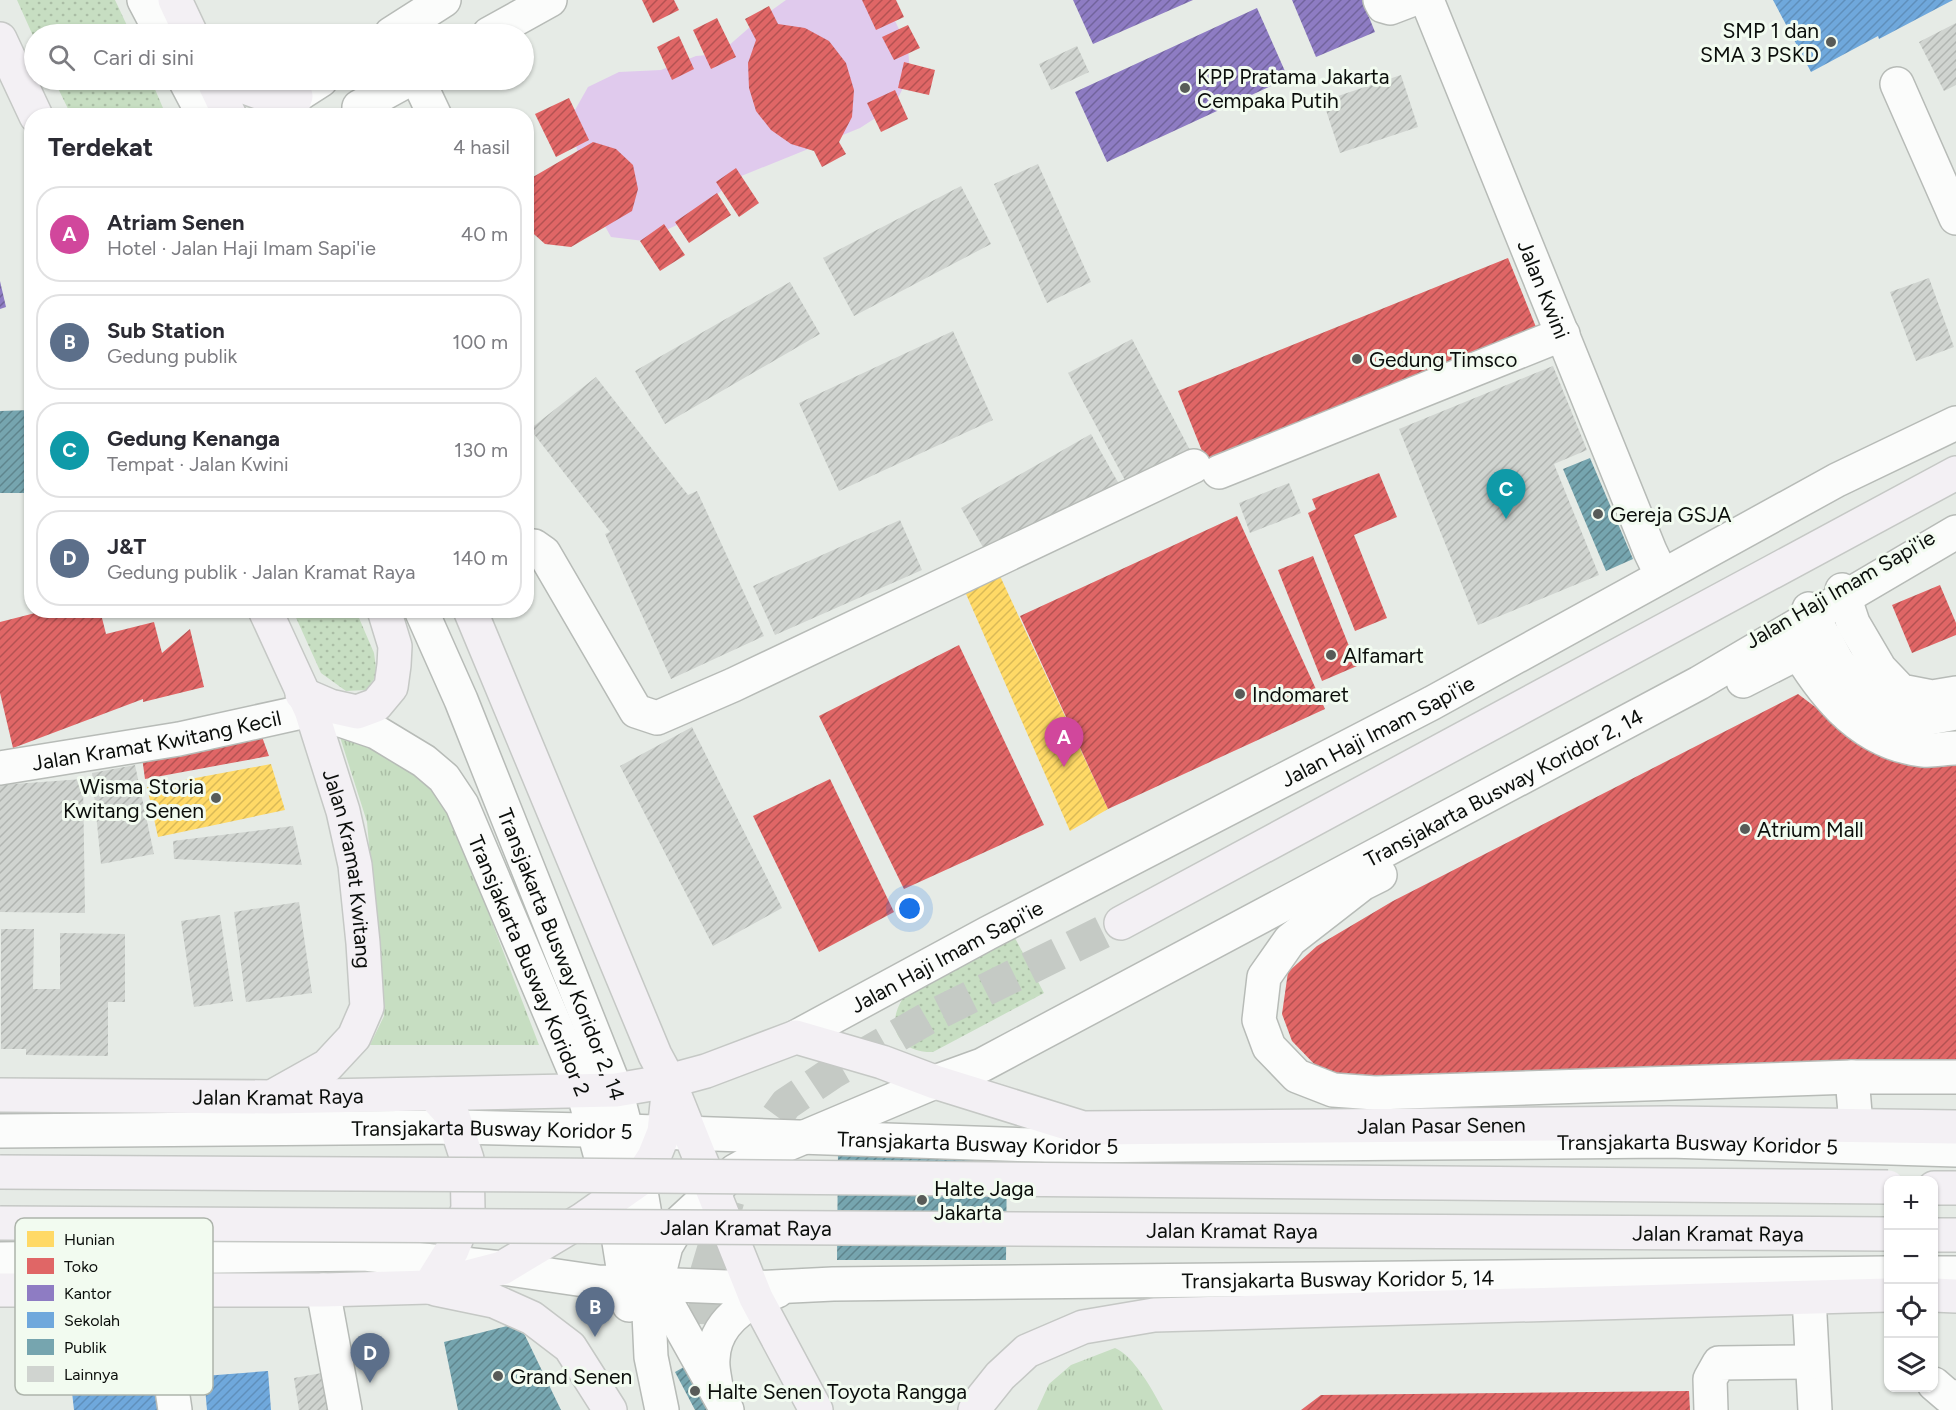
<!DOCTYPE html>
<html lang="id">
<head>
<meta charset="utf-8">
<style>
	:root { --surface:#fff; --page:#f2f2f3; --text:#2b2b33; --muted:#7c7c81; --line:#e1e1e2; --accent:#585b58 }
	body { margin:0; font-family:Figtree,sans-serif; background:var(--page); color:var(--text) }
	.controls { position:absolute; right:18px; bottom:18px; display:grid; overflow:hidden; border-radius:12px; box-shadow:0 2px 4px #0004 }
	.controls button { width:54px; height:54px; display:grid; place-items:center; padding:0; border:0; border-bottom:2px solid var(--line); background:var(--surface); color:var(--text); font:30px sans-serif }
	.you { position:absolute; left:910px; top:909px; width:21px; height:21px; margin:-15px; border:4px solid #fff; border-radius:50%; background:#1a73e8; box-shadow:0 0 0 9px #1a73e833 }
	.badge { display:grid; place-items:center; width:39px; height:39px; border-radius:50%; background:var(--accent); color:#fff; font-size:20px; font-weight:700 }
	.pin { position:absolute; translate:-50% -50px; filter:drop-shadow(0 2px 3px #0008) }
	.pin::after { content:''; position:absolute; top:32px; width:21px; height:18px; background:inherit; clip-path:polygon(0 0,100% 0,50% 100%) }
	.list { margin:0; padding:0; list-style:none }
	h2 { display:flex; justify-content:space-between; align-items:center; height:78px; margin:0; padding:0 24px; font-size:26px }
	h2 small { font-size:20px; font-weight:400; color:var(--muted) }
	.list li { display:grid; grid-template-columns:39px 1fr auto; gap:18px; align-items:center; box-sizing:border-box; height:96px; margin:0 12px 12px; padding:0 12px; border:2px solid var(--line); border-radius:24px }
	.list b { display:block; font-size:22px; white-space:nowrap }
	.list p { margin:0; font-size:20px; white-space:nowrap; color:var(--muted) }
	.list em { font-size:20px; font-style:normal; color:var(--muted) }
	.icon { flex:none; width:33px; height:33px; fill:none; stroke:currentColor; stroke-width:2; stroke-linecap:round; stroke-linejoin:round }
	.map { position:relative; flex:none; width:1956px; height:1410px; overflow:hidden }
	.search { position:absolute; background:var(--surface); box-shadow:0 2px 4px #0004; left:24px; top:24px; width:510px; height:66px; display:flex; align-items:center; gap:15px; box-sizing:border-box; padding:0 21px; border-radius:33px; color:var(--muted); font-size:22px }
	.panel { position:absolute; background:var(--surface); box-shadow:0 2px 4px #0004; left:24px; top:108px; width:510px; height:510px; border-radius:24px }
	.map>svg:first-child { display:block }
</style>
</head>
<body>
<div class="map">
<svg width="1956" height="1410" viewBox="0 0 1956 1410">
	<defs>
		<pattern id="grass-tufts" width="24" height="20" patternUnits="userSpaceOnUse" patternTransform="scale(1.5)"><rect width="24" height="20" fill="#c7dec2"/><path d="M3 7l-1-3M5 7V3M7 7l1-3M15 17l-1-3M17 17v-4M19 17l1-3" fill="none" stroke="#aabda5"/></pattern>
		<pattern id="park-dots" width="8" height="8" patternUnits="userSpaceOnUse" patternTransform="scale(1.5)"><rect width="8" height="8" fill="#c7dec2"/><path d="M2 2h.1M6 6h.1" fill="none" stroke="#aabda5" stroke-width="1.8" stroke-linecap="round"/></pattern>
		<pattern id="homes-hatch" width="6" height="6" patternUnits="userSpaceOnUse" patternTransform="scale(1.5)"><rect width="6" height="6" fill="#ffd966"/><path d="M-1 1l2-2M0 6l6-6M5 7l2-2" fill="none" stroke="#d9b957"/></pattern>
		<pattern id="shops-hatch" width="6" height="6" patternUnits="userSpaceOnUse" patternTransform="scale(1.5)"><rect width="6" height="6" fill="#e06666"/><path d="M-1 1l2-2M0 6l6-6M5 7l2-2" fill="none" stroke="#b45252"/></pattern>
		<pattern id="offices-hatch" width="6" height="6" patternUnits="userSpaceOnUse" patternTransform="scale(1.5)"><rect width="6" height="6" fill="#8e7cc3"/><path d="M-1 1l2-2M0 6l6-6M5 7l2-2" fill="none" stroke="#72649d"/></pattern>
		<pattern id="schools-hatch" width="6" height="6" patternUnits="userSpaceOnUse" patternTransform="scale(1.5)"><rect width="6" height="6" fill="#6fa8dc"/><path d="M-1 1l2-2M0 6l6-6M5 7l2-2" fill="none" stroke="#5f8fbb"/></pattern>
		<pattern id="public-hatch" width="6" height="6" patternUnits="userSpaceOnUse" patternTransform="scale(1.5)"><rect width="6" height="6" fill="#76a5af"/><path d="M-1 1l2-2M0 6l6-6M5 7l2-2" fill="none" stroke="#5f858d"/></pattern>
		<pattern id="building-hatch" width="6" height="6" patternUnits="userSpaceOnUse" patternTransform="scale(1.5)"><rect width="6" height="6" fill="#d0d4d0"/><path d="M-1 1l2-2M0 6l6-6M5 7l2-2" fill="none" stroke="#b1b5b1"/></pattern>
	</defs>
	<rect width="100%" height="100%" fill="#e6ebe6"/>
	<!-- grass -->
	<path fill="url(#grass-tufts)" d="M333,715L435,773L539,1045H370L384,1016L367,822Z
		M1115,1348C1133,1355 1154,1392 1163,1410H1037L1049,1384L1071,1365Z"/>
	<!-- park -->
	<path fill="url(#park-dots)" d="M17,0H115L131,34H34V38Z
		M54,80H151L166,115H71Z
		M293,611H356L374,653L377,675L366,690L346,691L321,673Z
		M1015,938L1044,993L933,1052C898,1053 885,1026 903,998Z"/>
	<!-- water -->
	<path fill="#e0caed" d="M786,0H885L908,48L910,74L894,106L860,128L734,179L693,217L644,241L611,237L586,192L576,145L575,110L588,87L619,72L661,70L696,56L719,54L758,20Z"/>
	<!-- homes -->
	<path fill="url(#homes-hatch)" d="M1000,576L1108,809L1070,831L966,594Z
		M271,764L285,810L158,837L147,787Z"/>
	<!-- shops -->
	<path fill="url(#shops-hatch)" d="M642,0H674L679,10L653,23Z
		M862,0H896L904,17L876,30Z
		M769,6L778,24L805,28L829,41L846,63L854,90L852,117L839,142L846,154L822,167L814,151L791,144L771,130L756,111L749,88L748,63L756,40L745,19Z
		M717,18L736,57L711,69L693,30Z
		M908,25L920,48L894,60L882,37Z
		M679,36L694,69L672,80L657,47Z
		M904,62L935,70L929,95L898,88Z
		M895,90L908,119L881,132L867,103Z
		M569,98L589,140L556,157L535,114Z
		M593,142L616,149L633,165L638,189L632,211L571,247L545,244L526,227V190L533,177Z
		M736,168L759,203L739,217L716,182Z
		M717,193L731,215L689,243L675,222Z
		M664,224L685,255L660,271L640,241Z
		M1508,258L1536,327L1206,461L1178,391Z
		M1379,473L1397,517L1354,535L1387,618L1355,631L1308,513L1316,509L1312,499Z
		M1237,516L1325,709L1108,809L1020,616Z
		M1313,556L1357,666L1322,681L1278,570Z
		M1940,585L1956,623V635L1912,653L1892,605Z
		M47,610H100L106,634L154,622L162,653L190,629L204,687L143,702V699L13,748L0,693V622Z
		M959,645L1044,825L904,889L819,716Z
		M1798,694L1846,730L1956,755V1065L1356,1085L1319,1069L1292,1041L1282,1014L1288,972L1317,946L1393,901Z
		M261,734L269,756L145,779L142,757Z
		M830,779L894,912L819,952L753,816Z
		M1689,1391L1690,1410H1301L1321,1395Z"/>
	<!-- offices -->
	<path fill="url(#offices-hatch)" d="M1073,0H1193L1093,44Z
		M1292,0H1362L1375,32L1316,57Z
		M1257,8L1288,78L1107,162L1075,92Z
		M0,281L6,307L0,309Z"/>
	<!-- schools -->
	<path fill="url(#schools-hatch)" d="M1773,0H1953L1879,39L1878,36L1811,72Z
		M156,1355L162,1410H74L69,1365Z
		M268,1371L271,1410H207L204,1376Z"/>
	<!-- public -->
	<path fill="url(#public-hatch)" d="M32,410V493H0V411Z
		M1590,458L1633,559L1606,571L1563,469Z
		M838,1151H1007L1006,1260H837Z
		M519,1323L561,1410H458L444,1342Z
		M691,1363L716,1410H695L675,1372Z"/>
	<!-- building -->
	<path fill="url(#building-hatch)" d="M1956,23V85L1944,91L1919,42Z
		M1077,46L1089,72L1051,90L1039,64Z
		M1401,75L1418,127L1340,153L1323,101Z
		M1038,164L1091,282L1047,303L994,184Z
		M961,186L991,244L854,316L823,258Z
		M1929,278L1954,347L1916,361L1890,292Z
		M790,282L820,334L665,424L635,371Z
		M953,331L993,420L839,491L799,403Z
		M1132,339L1190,450L1127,484L1068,373Z
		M1553,366L1587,450L1554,464L1599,575L1478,625L1399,429Z
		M596,377L688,495L697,491L764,636L671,679L605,534L610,532L530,429Z
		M1091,434L1119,484L989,558L961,508Z
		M1289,483L1301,513L1250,533L1239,503Z
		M900,520L922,570L775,635L753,586Z
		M692,727L782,908L713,946L620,766Z
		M135,765L154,854L101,864L92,773Z
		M83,779L85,913L0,912V785Z
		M293,826L302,865L174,859L173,841Z
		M299,902L312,993L246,1002L234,912Z
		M220,915L233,1001L194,1007L181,921Z
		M1,929H34L33,989H60V933L125,934V1002H108V1056L26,1055V1049H1Z
		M333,1371L339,1410H299L294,1378Z"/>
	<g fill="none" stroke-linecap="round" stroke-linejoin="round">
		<!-- major-tunnel -->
		<path stroke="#c5cac5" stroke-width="33" stroke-dasharray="33 16" stroke-linecap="butt" d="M748,1156L786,1104L832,1073L928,1018L1121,923
			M709,1373L704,1335L707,1271L728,1200"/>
		<defs>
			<g id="minor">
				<path d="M144,0L162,34"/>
				<path d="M1380,0L1383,6L1390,8L1411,0"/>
				<path id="s1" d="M1427,0L1650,551L1662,576"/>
				<path d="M391,34L444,0"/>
				<path d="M489,34L550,0"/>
				<path d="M185,80L204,116"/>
				<path d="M418,80L435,116"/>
				<path d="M1897,84L1956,218"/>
				<path d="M296,96L321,80"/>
				<path d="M363,116L359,107L408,80"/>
				<path d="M1219,472L1563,334"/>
				<path d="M526,546H534L544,553L636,711L657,718L733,685L1194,466"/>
				<path d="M1842,590L1853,623L1880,669L1901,691L1932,697L1956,693"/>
				<path d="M1809,609L1837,661L1864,696L1895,715L1929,718L1956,713"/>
				<path id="s2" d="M421,610L461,700L616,1090L639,1180L657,1285L727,1410"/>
				<path d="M1787,633C1817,687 1857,743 1923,750C1934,751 1945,748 1956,748"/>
				<path d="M1743,681L1798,653"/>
				<path id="s3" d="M0,768L179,739L311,710L376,732L424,761L444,778L462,805L583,1091L612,1198L629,1305"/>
				<path d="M1380,875L1362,884L1290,940L1264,977L1259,1020L1269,1047L1297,1076L1333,1090L1375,1093L1852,1077H1956"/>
				<path id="s4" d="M796,1037L988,933L1432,703L1837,480L1956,423"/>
				<path d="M1852,1077L1856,1125"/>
				<path id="s5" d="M0,1131L457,1127L627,1131L1061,1146L1669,1141L1956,1150"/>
				<path id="s6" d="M0,1259L364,1254L502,1268L598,1282L752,1288L833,1284L1888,1273"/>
				<path d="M1934,1273H1956"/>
				<path d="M157,1289L175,1410"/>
				<path d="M323,1290L345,1410"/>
				<path d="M1809,1297L1815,1410"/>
				<path d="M1934,1384L1948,1396L1956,1397"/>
				<path d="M716,1387C715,1378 712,1368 713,1359C714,1322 747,1302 777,1291"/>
				<path id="s7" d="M662,1410L651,1357L649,1314L666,1246L681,1221L735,1171L769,1152L935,1082L982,1065L1699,683L1956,532"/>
				<path d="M1711,1410L1710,1379L1719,1363L1812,1362"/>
			</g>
			<g id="major">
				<path d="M175,0L191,34"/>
				<path d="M0,39L36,116"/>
				<path d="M213,80L230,116"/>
				<path d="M225,80L261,93L296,96L289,116"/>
				<path id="s8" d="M265,610L311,710L343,811L355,865L363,943L367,1007L354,1037L327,1066L277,1094"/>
				<path d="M470,610L655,1055L669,1081L756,1298L816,1410"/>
				<path d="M302,694L330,706L357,712L376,705L391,687L394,665L395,646L384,610"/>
				<path d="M1121,923L1956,473"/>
				<path id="s9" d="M0,1095L273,1097L616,1090L669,1081L706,1071L796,1037L882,1062L935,1082L1083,1128L1669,1123L1956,1127"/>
				<path d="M1934,1188H1956"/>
				<path d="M1934,1235H1956"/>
				<path d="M429,1287L452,1250L468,1209L467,1159L453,1116L433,1094"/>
				<path d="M436,1289L494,1301L532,1318L570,1347L610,1410"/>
				<path d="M0,1290H323L429,1287L502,1268L582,1220L639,1180L654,1157L664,1132L669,1085"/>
				<path d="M1934,1295L1956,1296"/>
				<path d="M975,1410L980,1401L1000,1376L1027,1351L1083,1327L1154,1315L1888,1295"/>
			</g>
		</defs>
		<!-- minor casing -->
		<use href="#minor" stroke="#b7bbb7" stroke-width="36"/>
		<!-- major casing -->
		<use href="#major" stroke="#c5c8c5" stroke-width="36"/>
		<!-- minor -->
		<use href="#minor" stroke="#fbfcfb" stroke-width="33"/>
		<!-- major -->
		<use href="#major" stroke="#f3f0f4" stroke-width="33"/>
		<defs>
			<g id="major-bridge">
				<path d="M0,1172L546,1175L1888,1187"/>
				<path id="s10" d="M0,1223L1888,1234"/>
			</g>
		</defs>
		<!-- major-bridge casing -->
		<use href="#major-bridge" stroke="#c5c8c5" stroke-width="36" stroke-linecap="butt"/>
		<!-- major-bridge -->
		<use href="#major-bridge" stroke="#f3f0f4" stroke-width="33"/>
	</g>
	<!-- markers -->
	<g fill="#585b58" stroke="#f2fbf0" stroke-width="2">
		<circle cx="1831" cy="42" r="6"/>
		<circle cx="1185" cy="88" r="6"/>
		<circle cx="1357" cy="359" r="6"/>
		<circle cx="1598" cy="514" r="6"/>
		<circle cx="1331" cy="655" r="6"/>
		<circle cx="1240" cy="694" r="6"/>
		<circle cx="216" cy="798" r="6"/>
		<circle cx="1745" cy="829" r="6"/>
		<circle cx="922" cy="1200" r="6"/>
		<circle cx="498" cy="1376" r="6"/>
		<circle cx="695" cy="1391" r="6"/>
	</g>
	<g text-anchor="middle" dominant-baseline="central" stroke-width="6" stroke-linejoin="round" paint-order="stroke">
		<!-- poi labels -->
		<g font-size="21" fill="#0b0e0b" stroke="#f2fbf0" text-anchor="start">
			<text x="1819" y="30" text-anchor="end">SMP 1 dan<tspan x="1819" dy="24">SMA 3 PSKD</tspan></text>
			<text x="1197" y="76">KPP Pratama Jakarta<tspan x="1197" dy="24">Cempaka Putih</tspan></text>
			<text x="1369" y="359">Gedung Timsco</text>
			<text x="1610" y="514">Gereja GSJA</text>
			<text x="1343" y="655">Alfamart</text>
			<text x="1252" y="694">Indomaret</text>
			<text x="204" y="786" text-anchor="end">Wisma Storia<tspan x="204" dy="24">Kwitang Senen</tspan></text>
			<text x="1757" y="829">Atrium Mall</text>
			<text x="934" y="1188">Halte Jaga<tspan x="934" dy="24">Jakarta</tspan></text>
			<text x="510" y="1376">Grand Senen</text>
			<text x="707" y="1391">Halte Senen Toyota Rangga</text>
		</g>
		<!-- street labels -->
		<g font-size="21" fill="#0b0e0b" stroke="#f2fbf0">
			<text stroke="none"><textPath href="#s1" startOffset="312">Jalan Kwini</textPath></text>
			<text transform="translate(1840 589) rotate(-30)">Jalan Haji Imam Sapi'ie</text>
			<text stroke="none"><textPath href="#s4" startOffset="657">Jalan Haji Imam Sapi'ie</textPath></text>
			<text stroke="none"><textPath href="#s3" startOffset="159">Jalan Kramat Kwitang Kecil</textPath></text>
			<text stroke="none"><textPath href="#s7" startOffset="1130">Transjakarta Busway Koridor 2, 14</textPath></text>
			<text stroke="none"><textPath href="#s8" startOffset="274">Jalan Kramat Kwitang</textPath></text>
			<text stroke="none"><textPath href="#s2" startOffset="372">Transjakarta Busway Koridor 2, 14</textPath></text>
			<text stroke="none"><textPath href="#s4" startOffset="171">Jalan Haji Imam Sapi'ie</textPath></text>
			<text stroke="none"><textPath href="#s3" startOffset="674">Transjakarta Busway Koridor 2</textPath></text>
			<text stroke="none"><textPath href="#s9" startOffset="278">Jalan Kramat Raya</textPath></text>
			<text stroke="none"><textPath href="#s9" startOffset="1464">Jalan Pasar Senen</textPath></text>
			<text stroke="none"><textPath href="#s5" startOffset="492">Transjakarta Busway Koridor 5</textPath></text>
			<text stroke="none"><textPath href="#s5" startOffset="978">Transjakarta Busway Koridor 5</textPath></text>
			<text stroke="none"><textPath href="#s5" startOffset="1698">Transjakarta Busway Koridor 5</textPath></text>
			<text stroke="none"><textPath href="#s10" startOffset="746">Jalan Kramat Raya</textPath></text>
			<text stroke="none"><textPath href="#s10" startOffset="1232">Jalan Kramat Raya</textPath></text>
			<text stroke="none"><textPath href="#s10" startOffset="1718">Jalan Kramat Raya</textPath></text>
			<text stroke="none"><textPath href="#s6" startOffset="1340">Transjakarta Busway Koridor 5, 14</textPath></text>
		</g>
	</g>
	<!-- legend -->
	<rect x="15" y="1218" width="198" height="177" rx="9" fill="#f2fbf0" stroke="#adb4ab" stroke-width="1.5"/>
	<rect x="27" y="1231" width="27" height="16" fill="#ffd966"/>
	<rect x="27" y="1258" width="27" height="16" fill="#e06666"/>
	<rect x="27" y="1285" width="27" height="16" fill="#8e7cc3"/>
	<rect x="27" y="1312" width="27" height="16" fill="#6fa8dc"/>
	<rect x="27" y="1339" width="27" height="16" fill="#76a5af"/>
	<rect x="27" y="1366" width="27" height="16" fill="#d0d4d0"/>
	<g font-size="16" fill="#0b0e0b">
		<text x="64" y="1245">Hunian</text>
		<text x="64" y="1272">Toko</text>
		<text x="64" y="1299">Kantor</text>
		<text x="64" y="1326">Sekolah</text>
		<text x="64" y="1353">Publik</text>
		<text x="64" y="1380">Lainnya</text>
	</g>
</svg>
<div class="controls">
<button>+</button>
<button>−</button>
<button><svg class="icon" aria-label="locate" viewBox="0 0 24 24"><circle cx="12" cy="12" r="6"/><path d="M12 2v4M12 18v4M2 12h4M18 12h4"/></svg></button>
<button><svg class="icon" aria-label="layers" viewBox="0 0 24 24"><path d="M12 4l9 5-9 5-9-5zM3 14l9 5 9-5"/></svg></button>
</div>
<div class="you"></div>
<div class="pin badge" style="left:1064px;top:767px;background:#d1479c">A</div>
<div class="pin badge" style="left:595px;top:1337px;background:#5c6f8a">B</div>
<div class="pin badge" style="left:1506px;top:519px;background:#0f9aa8">C</div>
<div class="pin badge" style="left:370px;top:1383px;background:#5c6f8a">D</div>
<div class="search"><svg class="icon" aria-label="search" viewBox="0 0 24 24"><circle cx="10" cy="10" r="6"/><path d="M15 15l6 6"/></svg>Cari di sini</div>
<section class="panel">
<h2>Terdekat<small>4 hasil</small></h2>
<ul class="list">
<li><span class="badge" style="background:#d1479c">A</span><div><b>Atriam Senen</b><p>Hotel · Jalan Haji Imam Sapi'ie</p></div><em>40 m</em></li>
<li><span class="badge" style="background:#5c6f8a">B</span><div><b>Sub Station</b><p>Gedung publik</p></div><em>100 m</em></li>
<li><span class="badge" style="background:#0f9aa8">C</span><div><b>Gedung Kenanga</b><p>Tempat · Jalan Kwini</p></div><em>130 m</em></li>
<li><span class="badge" style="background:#5c6f8a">D</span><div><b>J&amp;T</b><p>Gedung publik · Jalan Kramat Raya</p></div><em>140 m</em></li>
</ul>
</section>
</div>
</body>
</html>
